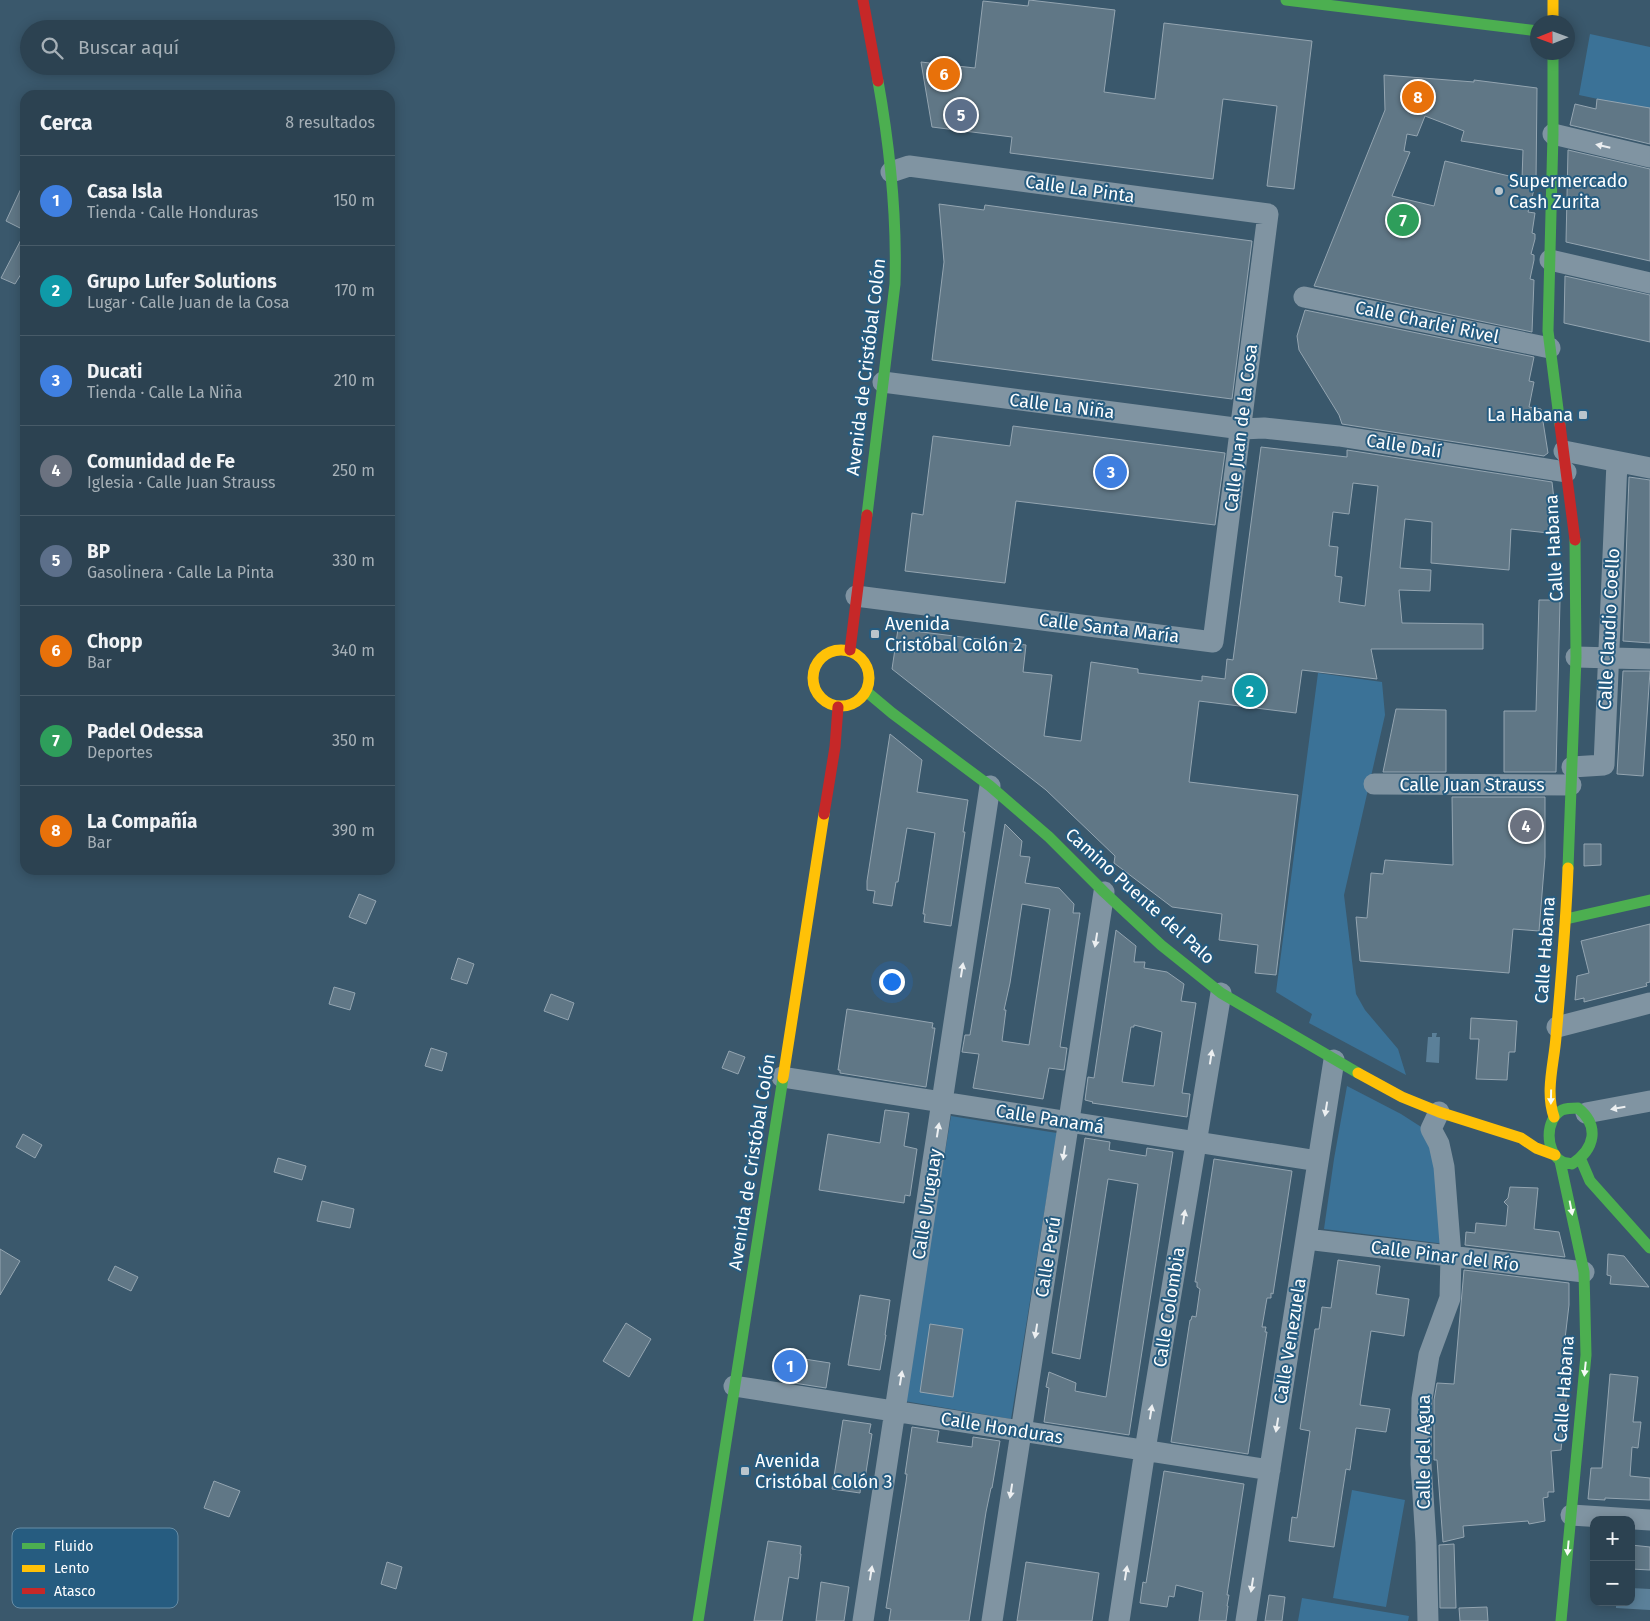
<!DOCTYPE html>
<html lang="es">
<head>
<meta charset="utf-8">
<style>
	:root { --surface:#2c4251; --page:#384d5b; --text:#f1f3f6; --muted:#a6b0b7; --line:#485b68; --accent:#bac5cc }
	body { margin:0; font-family:"Fira Sans",sans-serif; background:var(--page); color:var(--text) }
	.controls { position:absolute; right:15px; bottom:15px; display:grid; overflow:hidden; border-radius:10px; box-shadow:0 2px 12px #0003 }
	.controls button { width:45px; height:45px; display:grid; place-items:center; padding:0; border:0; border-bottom:1px solid var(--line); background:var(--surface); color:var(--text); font:25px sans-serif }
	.compass { position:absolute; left:1530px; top:15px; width:45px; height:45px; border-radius:50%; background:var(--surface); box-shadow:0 2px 12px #0003; rotate:269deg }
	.you { position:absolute; left:891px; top:981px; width:18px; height:18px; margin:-12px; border:4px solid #fff; border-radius:50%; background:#1a73e8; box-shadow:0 0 0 8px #1a73e833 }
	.badge { display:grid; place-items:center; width:32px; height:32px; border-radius:50%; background:var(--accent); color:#fff; font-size:16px; font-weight:700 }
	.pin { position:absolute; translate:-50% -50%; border:2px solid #fff; box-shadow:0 1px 5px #0006 }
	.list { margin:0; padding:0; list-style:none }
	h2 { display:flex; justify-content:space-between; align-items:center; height:65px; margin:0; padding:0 20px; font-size:21px }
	h2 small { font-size:16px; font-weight:400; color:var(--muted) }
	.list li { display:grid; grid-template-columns:32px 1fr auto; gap:15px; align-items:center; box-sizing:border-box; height:90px; padding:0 20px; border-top:1px solid var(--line) }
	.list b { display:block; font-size:19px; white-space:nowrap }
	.list p { margin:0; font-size:16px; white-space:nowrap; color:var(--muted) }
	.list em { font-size:16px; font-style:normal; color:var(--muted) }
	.icon { flex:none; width:28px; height:28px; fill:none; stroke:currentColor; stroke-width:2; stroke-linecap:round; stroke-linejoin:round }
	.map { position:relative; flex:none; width:1650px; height:1621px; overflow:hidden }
	.search { position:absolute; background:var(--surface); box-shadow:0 2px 12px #0003; left:20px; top:20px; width:375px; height:55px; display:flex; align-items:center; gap:12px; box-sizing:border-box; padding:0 18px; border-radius:28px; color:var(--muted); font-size:19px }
	.panel { position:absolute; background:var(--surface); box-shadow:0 2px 12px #0003; left:20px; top:90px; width:375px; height:785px; border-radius:15px }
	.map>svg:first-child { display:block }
</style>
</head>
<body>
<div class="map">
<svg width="1650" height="1621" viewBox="0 0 1650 1621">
	<rect width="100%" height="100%" fill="#3a586c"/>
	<!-- green -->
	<path fill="#3b7297" d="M1590,34L1650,47V110L1579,95Z
		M1318,673L1382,682L1385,715L1344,895L1356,994L1365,1010L1398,1049L1406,1075L1309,1023L1312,1014L1276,992Z
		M1347,1086L1401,1114L1429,1132L1445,1244L1324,1229L1334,1159Z
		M951,1116L1057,1133L1011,1419L904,1401Z
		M1352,1490L1405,1500L1386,1607L1333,1598Z
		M1302,1598L1409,1616L1408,1621H1298Z"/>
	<!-- water -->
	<path fill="#5b8099" d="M1432,1033H1437L1436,1037H1440L1439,1063L1426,1062L1428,1037H1432Z
		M1631,1588L1650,1589V1610L1616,1608V1602H1631Z"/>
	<!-- building -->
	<path fill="#607786" stroke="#94a5b1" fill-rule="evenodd" d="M1029,0L1115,10L1104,92L1155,99L1164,23L1312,41L1294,189L1267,186L1277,106L1223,99L1213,179L1010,153L1012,137L932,127L921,62L975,68L983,1L1028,6Z
		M1384,75L1474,82V80L1537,88L1536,182L1528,212L1535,213L1532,233L1535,234V239L1531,254L1534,255V260L1530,279L1534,280L1532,332L1314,286L1385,110ZM1425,116L1464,131L1461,141L1523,150L1522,179L1445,161L1434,206L1392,196L1410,152L1404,151L1407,134L1417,136Z
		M1597,99L1650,108V144L1570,125L1575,104L1596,109Z
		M1568,150L1650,169V261L1566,242Z
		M25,180V217L20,228L6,221Z
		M939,204L984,210L985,205L1252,241L1232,399L932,360L944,262Z
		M25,232V276L21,274L15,284L1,278Z
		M1565,276L1650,295V342L1564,323Z
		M1305,310L1534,357L1529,381L1534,382L1529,407L1541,409L1548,453L1544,456L1342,424L1339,415L1299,350L1297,336Z
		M1013,426L1225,453L1215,525L1016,501L1005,583L905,571L912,513L923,515L933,436L1010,446Z
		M1261,447L1347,457V450L1552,482L1558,534L1511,529L1509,570L1431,563L1432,522L1405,519L1400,568L1431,570L1430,591L1399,590L1402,623L1483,624V649H1371L1377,679L1302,670L1296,713L1199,701L1189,782L1298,795L1276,975L1255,973L1258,945L1219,940L1222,914L1172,907L1114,863L1115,856L1046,790L892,669L898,629L1026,645L1023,672L1052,675L1044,736L1081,741L1091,662L1138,669V673L1202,681V676L1225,679L1227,659L1233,660ZM1353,483L1378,486L1365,606L1339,602L1342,577L1335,576L1338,547L1329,546L1333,512L1349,514Z
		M1629,477L1650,480V643L1623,641Z
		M1539,600H1560L1556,772H1504V711H1536Z
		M1623,671H1650L1643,776L1617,774Z
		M1396,709L1446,710V772H1383Z
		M890,734L922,760L917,792L968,800L963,832H965L951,926L924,922L925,914H923L935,833L907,828L898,882H896L892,906L873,903L875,891L867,890V881Z
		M1452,797H1545V857L1539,931L1513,929L1509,973L1360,961L1356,917L1367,918L1371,873L1383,874L1385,860L1453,865Z
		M1005,824L1022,841L1020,856L1030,857L1025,883L1059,888L1074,904L1073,913H1080L1060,1047L1067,1048L1064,1070L1049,1068L1043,1099L973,1088L979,1054L962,1052L965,1035H970ZM1022,904L1050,909L1029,1045L1002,1041L1006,1010H1004L1010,983Z
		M1584,844H1601V865L1584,866Z
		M359,894L376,901L366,924L349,917Z
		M1650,924V982L1646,983L1647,986L1584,1002V998L1575,1000L1577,976L1589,973L1581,941Z
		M1116,930L1136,946L1134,962H1145L1144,968L1167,972L1184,984L1181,1001L1196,1003L1182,1093L1190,1094L1187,1117L1092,1103L1093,1102L1085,1100L1088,1077L1094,1078ZM1134,1025L1162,1032L1154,1086L1122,1082L1131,1027H1134Z
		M458,958L474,964L467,984L451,979Z
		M334,987L355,993L350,1010L329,1004Z
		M551,994L574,1003L568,1020L544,1011Z
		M847,1009L933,1023L932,1028H935L926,1087L840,1073V1070H838Z
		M1471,1018L1517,1021L1515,1052H1509L1507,1080L1476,1079L1479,1039H1470Z
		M431,1048L447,1053L442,1071L425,1066Z
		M729,1051L745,1057L738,1074L722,1068Z
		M885,1110L909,1113L904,1146L917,1149L910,1196L905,1195L904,1203L819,1190L828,1134L880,1143Z
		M23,1134L42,1145L35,1158L16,1147Z
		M1085,1138L1110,1142L1109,1150L1146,1156L1147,1148L1173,1152L1129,1435L1044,1422L1049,1388L1046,1387L1049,1372L1076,1383L1075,1391L1106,1397L1138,1184L1108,1179L1080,1359L1052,1353Z
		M278,1158L306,1166L302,1180L274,1172Z
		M1214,1159L1292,1171L1273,1294L1271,1293V1298H1267L1262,1327H1266L1265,1332H1267L1248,1454L1171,1442L1190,1320H1191L1192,1316L1196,1317L1200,1289L1197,1287V1282H1195Z
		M1510,1187L1538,1188L1534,1229L1559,1232L1565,1257L1465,1245L1466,1232L1475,1233L1476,1223L1506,1226L1508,1206L1504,1202L1508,1198Z
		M322,1201L354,1209L350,1228L317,1221Z
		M0,1249L20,1261L0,1295Z
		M1608,1254L1624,1256L1649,1287L1610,1284L1611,1276L1607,1275Z
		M1338,1260L1380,1266L1376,1294L1409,1299L1404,1336L1371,1331L1360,1405L1390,1409L1386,1432L1356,1428L1350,1470L1346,1469L1334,1547L1289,1541L1292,1517L1297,1518L1310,1431L1300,1429L1315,1329H1319L1322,1307L1331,1308Z
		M115,1266L138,1277L131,1291L108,1280Z
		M1464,1270L1569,1283V1305L1560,1381H1568L1561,1450L1551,1451L1554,1492H1548V1497L1543,1498L1545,1521L1529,1524L1528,1521L1463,1526L1464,1537L1443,1542L1437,1460H1434V1400L1437,1383L1454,1384Z
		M860,1295L890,1300L885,1335H886L880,1370L848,1365Z
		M626,1323L651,1339L629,1377L603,1361Z
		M930,1324L963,1329L953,1397L920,1392Z
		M785,1356L830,1363L826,1388L781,1381Z
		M1610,1374L1638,1377L1633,1422H1641L1638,1448L1632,1447L1630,1476L1650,1478V1500L1605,1498V1500L1588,1499L1591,1468H1602Z
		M843,1420L871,1424L869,1433L872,1434L864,1485L861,1484L860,1493L832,1489Z
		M912,1427L939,1431L937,1442L972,1447L973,1437L1000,1441L992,1488H991L986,1512L969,1621H889L891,1609L886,1608L906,1482L907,1474H905Z
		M1164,1471L1244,1484L1227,1595H1229L1227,1606H1228L1226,1621H1199L1203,1592L1176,1585L1174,1597L1169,1596L1167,1607L1140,1603L1143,1582L1146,1583Z
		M214,1481L240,1491L229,1517L204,1508Z
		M768,1541L801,1546L800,1554H801L798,1579L789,1577L782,1621H754Z
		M1454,1544L1456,1608H1440L1439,1545Z
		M1631,1545L1650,1547V1570L1631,1569Z
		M387,1562L402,1567L396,1589L381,1584Z
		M1026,1562L1099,1573L1092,1621H1017Z
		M821,1582L849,1587L844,1621H816Z
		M1269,1595L1285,1597L1282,1621H1265Z
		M1487,1607L1488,1621H1460L1459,1608Z"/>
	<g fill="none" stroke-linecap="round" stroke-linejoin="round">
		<!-- street -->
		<path stroke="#8094a2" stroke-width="21" d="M1553,134L1650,157
			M1550,260L1650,283
			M1304,297L1550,348
			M883,382L1242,429L1264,428L1339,436L1566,472
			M1564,451L1650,468
			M856,596L1213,642L1268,214L909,166L891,172
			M1576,657L1650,659
			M1572,767L1604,765L1617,462
			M1374,784L1571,785
			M1557,1027L1650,1003
			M782,1077L1318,1161
			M1586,1113L1650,1101
			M1306,1239L1584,1272
			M734,1386L1270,1470
			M1571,1515L1650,1520
			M863,1621L990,786
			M992,1621L1104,892
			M1119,1621L1145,1450L1221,993
			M1246,1621L1334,1060
			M1428,1621L1426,1542L1421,1464L1422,1399L1429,1355L1450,1298L1451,1256L1444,1167L1439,1144L1431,1129L1439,1112"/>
		<!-- fast -->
		<path stroke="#4caf50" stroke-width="11" d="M1286,0L1538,31
			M1553,52V134L1548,331L1560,425
			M867,515L895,284C897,215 890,148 878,81
			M867,692L892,713L990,786L1049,837L1104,892L1161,945L1221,993L1358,1073
			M1568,868L1576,657L1575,540
			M1566,919L1650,900
			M1578,1108C1600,1126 1595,1149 1572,1164C1568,1163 1564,1163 1561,1161C1545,1151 1545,1119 1562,1110C1567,1108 1573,1108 1578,1108Z
			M1581,1160L1590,1181L1650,1248
			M1560,1161L1584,1272L1586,1355L1561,1621
			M698,1621L783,1078"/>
		<!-- slow -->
		<path stroke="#ffc107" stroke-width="11" d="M1553,0V22
			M813 678a28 28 0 1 1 56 0a28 28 0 1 1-56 0Z
			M1358,1073L1402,1097L1439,1112L1521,1138L1536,1148L1555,1155
			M783,1078L824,814
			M1554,1117C1545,1091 1554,1064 1556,1037C1561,981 1566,925 1568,868"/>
		<!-- jam -->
		<path stroke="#c62828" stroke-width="11" d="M863,0L878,81
			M1560,425L1575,540
			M850,650L867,515
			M824,814L835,747L838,707"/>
	</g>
	<!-- one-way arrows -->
	<defs><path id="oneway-solid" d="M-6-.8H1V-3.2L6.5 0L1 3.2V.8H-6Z" transform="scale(1.25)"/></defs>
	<g fill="#eceff1">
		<use href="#oneway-solid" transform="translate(1603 146) rotate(-167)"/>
		<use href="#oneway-solid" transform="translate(1096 940) rotate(99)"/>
		<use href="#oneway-solid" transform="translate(962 970) rotate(-81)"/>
		<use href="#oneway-solid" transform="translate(1211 1057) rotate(-81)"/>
		<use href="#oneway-solid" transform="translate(1618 1108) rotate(170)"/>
		<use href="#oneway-solid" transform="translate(1326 1109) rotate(99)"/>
		<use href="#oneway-solid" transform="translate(938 1130) rotate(-81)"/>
		<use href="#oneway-solid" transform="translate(1064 1153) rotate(99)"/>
		<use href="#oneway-solid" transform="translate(1184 1217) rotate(-81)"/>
		<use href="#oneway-solid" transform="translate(1036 1331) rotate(99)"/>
		<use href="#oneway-solid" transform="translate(901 1378) rotate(-81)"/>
		<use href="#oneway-solid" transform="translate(1151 1412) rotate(-81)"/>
		<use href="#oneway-solid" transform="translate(1277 1425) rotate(99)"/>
		<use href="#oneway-solid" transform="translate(1011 1491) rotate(99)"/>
		<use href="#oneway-solid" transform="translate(871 1573) rotate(-81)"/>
		<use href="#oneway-solid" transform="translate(1126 1573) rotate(-81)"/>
		<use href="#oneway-solid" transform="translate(1252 1585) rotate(99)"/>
	</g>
	<g fill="#f6fbf6">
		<use href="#oneway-solid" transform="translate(1551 1097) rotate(91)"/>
		<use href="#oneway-solid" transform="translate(1571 1208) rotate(79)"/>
		<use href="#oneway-solid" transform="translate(1585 1369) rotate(96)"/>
		<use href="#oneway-solid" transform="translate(1568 1548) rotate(95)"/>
	</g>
	<!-- markers -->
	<g fill="#bac5cc" stroke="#265c80" stroke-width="2">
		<circle cx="1499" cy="191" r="5"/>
		<rect x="1578" y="410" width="10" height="10" rx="2.5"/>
		<rect x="870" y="629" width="10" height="10" rx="2.5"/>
		<rect x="740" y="1466" width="10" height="10" rx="2.5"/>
	</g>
	<g text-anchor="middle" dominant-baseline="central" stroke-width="4" stroke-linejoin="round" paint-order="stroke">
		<!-- poi labels -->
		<g font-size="18" fill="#fff" stroke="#265c80" text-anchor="start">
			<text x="1509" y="181">Supermercado<tspan x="1509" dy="21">Cash Zurita</tspan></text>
			<text x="1573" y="415" text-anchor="end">La Habana</text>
			<text x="885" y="624">Avenida<tspan x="885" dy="21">Cristóbal Colón 2</tspan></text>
			<text x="755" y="1461">Avenida<tspan x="755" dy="21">Cristóbal Colón 3</tspan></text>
		</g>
		<!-- street labels -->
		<g font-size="18" fill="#fff" stroke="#265c80">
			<text transform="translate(1080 189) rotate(8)">Calle La Pinta</text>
			<text transform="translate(1427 322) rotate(12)">Calle Charlei Rivel</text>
			<text transform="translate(866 367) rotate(-83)">Avenida de Cristóbal Colón</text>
			<text transform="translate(1062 406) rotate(7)">Calle La Niña</text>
			<text transform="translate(1241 428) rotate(-83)">Calle Juan de la Cosa</text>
			<text transform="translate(1404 446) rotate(9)">Calle Dalí</text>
			<text transform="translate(1554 548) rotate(-93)">Calle Habana</text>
			<text transform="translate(1109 628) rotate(7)">Calle Santa María</text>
			<text transform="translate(1609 629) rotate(-87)">Calle Claudio Coello</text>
			<text x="1472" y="785">Calle Juan Strauss</text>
			<text transform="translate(1140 896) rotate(42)">Camino Puente del Palo</text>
			<text transform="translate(1545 950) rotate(-86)">Calle Habana</text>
			<text transform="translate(1050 1119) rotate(9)">Calle Panamá</text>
			<text transform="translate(752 1162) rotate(-81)">Avenida de Cristóbal Colón</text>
			<text transform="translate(927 1204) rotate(-81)">Calle Uruguay</text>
			<text transform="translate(1445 1256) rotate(7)">Calle Pinar del Río</text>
			<text transform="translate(1048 1257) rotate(-81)">Calle Perú</text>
			<text transform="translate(1169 1307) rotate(-81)">Calle Colombia</text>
			<text transform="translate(1290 1341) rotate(-81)">Calle Venezuela</text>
			<text transform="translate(1564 1389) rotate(-86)">Calle Habana</text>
			<text transform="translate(1002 1428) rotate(9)">Calle Honduras</text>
			<text transform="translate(1424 1452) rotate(-90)">Calle del Agua</text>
		</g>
	</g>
	<!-- legend -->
	<rect x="12" y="1528" width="166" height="80" rx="8" fill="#265c80" stroke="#678da6" stroke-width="1"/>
	<rect x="22" y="1543" width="23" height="6" fill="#4caf50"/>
	<rect x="22" y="1565" width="23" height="7" fill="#ffc107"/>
	<rect x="22" y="1588" width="23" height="6" fill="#c62828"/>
	<g font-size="14" fill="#fff">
		<text x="54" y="1551">Fluido</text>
		<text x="54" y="1573">Lento</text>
		<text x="54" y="1596">Atasco</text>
	</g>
</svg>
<div class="controls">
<button>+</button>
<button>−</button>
</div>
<svg class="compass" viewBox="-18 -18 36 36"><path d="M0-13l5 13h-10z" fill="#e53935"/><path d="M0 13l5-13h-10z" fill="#a6b0b7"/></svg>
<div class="you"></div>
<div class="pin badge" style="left:790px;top:1366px;background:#3f7fe0">1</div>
<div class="pin badge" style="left:1250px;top:691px;background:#0f9aa8">2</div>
<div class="pin badge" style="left:1111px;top:472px;background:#3f7fe0">3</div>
<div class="pin badge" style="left:1526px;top:826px;background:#6b7280">4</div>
<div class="pin badge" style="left:961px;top:115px;background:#5c6f8a">5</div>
<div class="pin badge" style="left:944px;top:74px;background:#e8710a">6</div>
<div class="pin badge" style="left:1403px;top:220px;background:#2e9e5b">7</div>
<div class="pin badge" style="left:1418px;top:97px;background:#e8710a">8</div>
<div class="search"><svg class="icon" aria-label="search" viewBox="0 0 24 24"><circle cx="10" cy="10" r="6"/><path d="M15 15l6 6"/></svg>Buscar aquí</div>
<section class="panel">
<h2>Cerca<small>8 resultados</small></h2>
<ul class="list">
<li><span class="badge" style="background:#3f7fe0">1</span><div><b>Casa Isla</b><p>Tienda · Calle Honduras</p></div><em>150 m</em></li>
<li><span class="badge" style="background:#0f9aa8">2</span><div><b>Grupo Lufer Solutions</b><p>Lugar · Calle Juan de la Cosa</p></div><em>170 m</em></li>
<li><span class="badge" style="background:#3f7fe0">3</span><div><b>Ducati</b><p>Tienda · Calle La Niña</p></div><em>210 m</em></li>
<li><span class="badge" style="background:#6b7280">4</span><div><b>Comunidad de Fe</b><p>Iglesia · Calle Juan Strauss</p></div><em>250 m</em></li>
<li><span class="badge" style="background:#5c6f8a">5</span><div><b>BP</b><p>Gasolinera · Calle La Pinta</p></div><em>330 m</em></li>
<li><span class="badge" style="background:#e8710a">6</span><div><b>Chopp</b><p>Bar</p></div><em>340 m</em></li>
<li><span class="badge" style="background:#2e9e5b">7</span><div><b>Padel Odessa</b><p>Deportes</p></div><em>350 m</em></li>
<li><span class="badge" style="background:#e8710a">8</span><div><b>La Compañía</b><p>Bar</p></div><em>390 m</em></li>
</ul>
</section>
</div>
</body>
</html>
